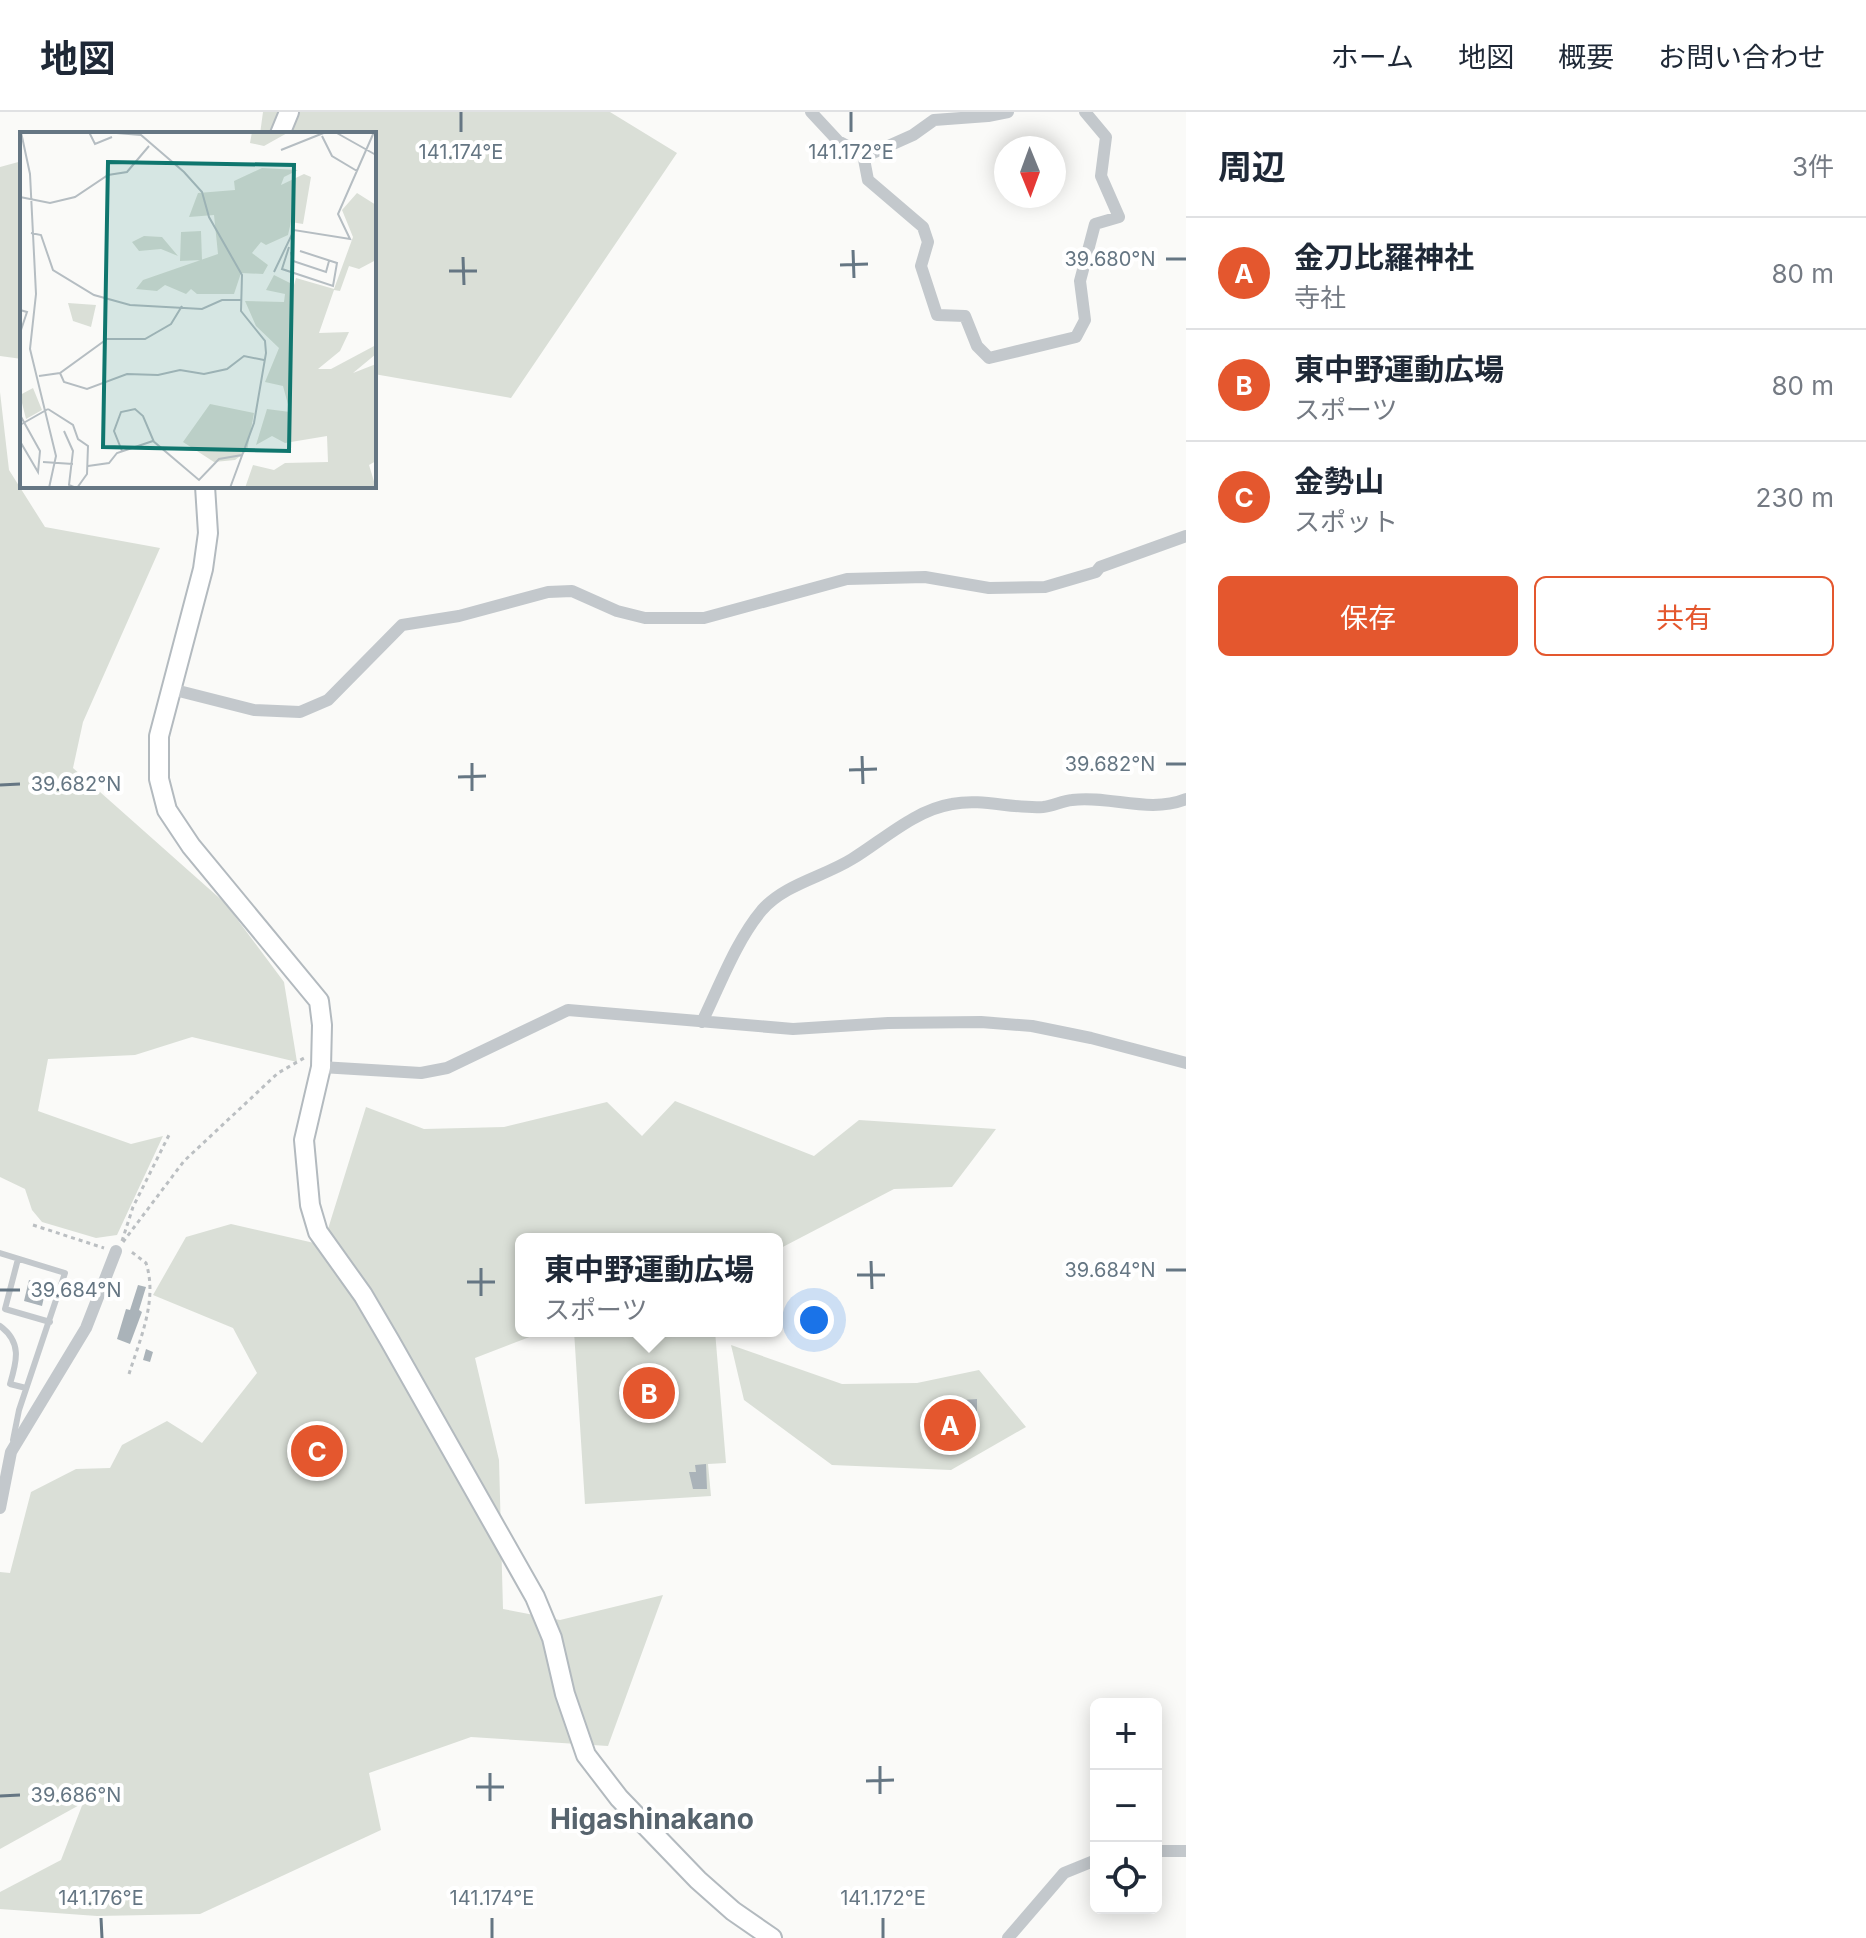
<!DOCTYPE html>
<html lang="ja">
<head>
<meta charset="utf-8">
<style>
	:root { --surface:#fff; --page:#f6f6f7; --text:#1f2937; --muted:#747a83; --line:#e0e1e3; --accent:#e4572e }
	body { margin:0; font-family:Inter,"Noto Sans JP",sans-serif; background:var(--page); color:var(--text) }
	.controls { position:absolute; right:24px; bottom:24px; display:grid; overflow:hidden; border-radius:12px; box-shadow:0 4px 20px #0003 }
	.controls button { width:72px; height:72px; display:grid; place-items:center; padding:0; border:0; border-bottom:2px solid var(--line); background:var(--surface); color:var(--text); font:40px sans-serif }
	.compass { position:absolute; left:994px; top:24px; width:72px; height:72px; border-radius:50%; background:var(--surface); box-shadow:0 4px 20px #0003; rotate:179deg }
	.you { position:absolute; left:814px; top:1208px; width:28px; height:28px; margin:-20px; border:6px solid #fff; border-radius:50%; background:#1a73e8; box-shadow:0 0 0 12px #1a73e833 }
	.badge { display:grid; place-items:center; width:52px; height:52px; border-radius:50%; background:var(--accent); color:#fff; font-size:26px; font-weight:700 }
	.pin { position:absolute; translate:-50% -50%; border:4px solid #fff; box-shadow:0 2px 8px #0006 }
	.popup { position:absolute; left:515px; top:1121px; width:268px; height:104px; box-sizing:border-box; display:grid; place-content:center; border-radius:12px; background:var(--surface); filter:drop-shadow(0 2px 6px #0005); font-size:26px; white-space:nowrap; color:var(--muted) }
	.popup b { font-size:30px; color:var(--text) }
	.popup::after { content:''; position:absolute; left:50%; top:100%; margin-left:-16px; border:16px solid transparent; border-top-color:var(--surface) }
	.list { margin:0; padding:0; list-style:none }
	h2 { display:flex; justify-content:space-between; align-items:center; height:104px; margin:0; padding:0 32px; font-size:34px }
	h2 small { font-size:26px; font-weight:400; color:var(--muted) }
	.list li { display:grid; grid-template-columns:52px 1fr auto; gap:24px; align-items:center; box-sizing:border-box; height:112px; padding:0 32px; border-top:2px solid var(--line) }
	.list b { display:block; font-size:30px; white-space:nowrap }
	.list p { margin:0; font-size:26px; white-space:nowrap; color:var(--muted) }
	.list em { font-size:26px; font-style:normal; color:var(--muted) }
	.actions { display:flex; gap:16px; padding:24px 32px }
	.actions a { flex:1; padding:18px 0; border:2px solid var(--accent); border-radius:12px; text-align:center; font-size:28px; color:var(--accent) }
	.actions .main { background:var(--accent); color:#fff }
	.icon { flex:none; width:44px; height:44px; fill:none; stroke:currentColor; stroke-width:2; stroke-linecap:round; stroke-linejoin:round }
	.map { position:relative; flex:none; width:1186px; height:1826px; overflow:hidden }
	header { display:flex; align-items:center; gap:48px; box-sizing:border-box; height:112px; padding:0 40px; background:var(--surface); border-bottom:2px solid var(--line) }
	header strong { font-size:38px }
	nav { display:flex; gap:44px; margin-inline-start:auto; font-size:28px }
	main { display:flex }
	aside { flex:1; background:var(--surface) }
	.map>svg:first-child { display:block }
</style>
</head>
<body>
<header>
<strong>地図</strong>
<nav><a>ホーム</a><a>地図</a><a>概要</a><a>お問い合わせ</a></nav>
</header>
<main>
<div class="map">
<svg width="1186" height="1826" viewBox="0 0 1186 1826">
	<rect width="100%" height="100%" fill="#fafaf8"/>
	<!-- green -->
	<path fill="#dadfd7" d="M263,0H610L677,41L511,286L374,262V22H260Z
		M22,49V247L0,244V55Z
		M0,280L9,358L45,415L160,436L83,610L73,656L225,791L284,870L297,950L192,925L135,943L48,947L38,999L131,1032L163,1024L117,1123L96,1126L42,1110L32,1098L25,1077L0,1065Z
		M675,989L814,1044L859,1008L996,1017L952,1075L894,1077L777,1138V1127H521V1219H545L475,1246L499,1348L503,1497L560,1508L663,1483L608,1634L471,1625L369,1661L381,1718L200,1802L97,1804L0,1797V1780L61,1748L83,1691L0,1737V1460L10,1461L31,1380L76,1357L110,1356L122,1333L167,1309L202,1331L257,1261L233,1216L153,1183L186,1125L231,1112L323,1133L366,995L424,1017L504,1015L607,990L642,1024Z
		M574,1219H715L726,1351L708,1352L711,1384L585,1392Z
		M731,1233L842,1272L917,1271L979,1258L1026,1315L951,1358L832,1353L744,1288Z"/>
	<!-- building -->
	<path fill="#aab3b9" d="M29,1168L47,1172L42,1194L24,1189Z
		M138,1173L146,1175L139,1198L142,1200L130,1232L117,1227L126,1197L130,1198Z
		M146,1237L153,1240L150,1250L143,1248Z
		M977,1287V1299L964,1300L963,1288Z
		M944 1315a6 6 0 1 1 12 0a6 6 0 1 1-12 0Z
		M706,1352L707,1377H693L689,1360H696L695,1353Z"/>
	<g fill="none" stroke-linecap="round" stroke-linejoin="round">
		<defs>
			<path id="secondary" d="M280,22L289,0
				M205,374L208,421L203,457L159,624V667L167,698L191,734L319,889L322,913L321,955L304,1028L310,1093L318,1120L363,1183L390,1229L535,1485L552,1526L565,1582L586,1643L619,1686L698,1768L733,1799L772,1826"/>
		</defs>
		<!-- secondary casing -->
		<use href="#secondary" stroke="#b3babf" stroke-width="22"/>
		<!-- path -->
		<path stroke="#bbbfc2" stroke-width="3" stroke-dasharray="4 4" stroke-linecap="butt" d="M33,1113L104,1136
			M122,1129L133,1095L169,1023
			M123,1130L184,1049L278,961L304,946
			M129,1262C140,1227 158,1188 146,1151L129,1138"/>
		<!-- lane -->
		<path stroke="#c3c8cc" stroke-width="6" d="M0,1141L65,1161L19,1298L13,1328
			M18,1147L5,1197L50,1210
			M0,1214C22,1230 17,1249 10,1272L26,1276"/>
		<!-- street -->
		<path stroke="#c3c8cc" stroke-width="12" d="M811,0L838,29L866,44L913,23L934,8L988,4L1008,0
			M863,42L868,68L923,115L928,130L921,154L937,203L965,204L977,234L989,246L1076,225L1085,208L1080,169L1095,112L1119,105L1101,64L1106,25L1085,0
			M171,577L254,598L300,600L328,588L402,513L459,504L548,480L572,479L617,499L645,506H704L847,467L925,465L989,476L1045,475L1096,460L1100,455L1186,424
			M702,910C720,873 736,829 762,798C785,772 823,765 852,747C883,728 915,698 952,692C982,686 1012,697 1043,695C1053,694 1062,689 1072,688C1110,683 1149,702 1186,687
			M321,955L421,961L447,956L568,898L793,917L888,911L981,910L1032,914L1091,926L1186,951
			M0,1396L11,1340L86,1216L116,1139
			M1156,1739H1186
			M1008,1826L1064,1761L1096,1748"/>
		<!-- secondary -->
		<use href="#secondary" stroke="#fff" stroke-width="18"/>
	</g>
	<!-- ticks -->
	<path fill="none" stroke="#657683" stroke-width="3" d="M461,0V20M851,0V20M853,138L854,166M463,145L464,173M1166,147H1186M840,153L868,152M449,159H477M862,644L863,672M472,651V679M1166,652H1186M849,658L877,657M458,665L486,664M0,673L20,672M871,1149L872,1177M481,1156V1184M1166,1158H1186M857,1163H885M467,1170H495M0,1178H20M880,1654V1682M490,1661V1689M866,1669L894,1668M476,1675H504M0,1684L20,1683M101,1806L102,1826M492,1806V1826M883,1806V1826"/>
	<g text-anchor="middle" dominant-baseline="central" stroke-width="8" stroke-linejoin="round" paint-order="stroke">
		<!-- quarter labels -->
		<g font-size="28" font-weight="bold" fill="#57646e" stroke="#fff">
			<text x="652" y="1707">Higashinakano</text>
		</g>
	</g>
	<!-- overview -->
	<g transform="translate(20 20)">
		<rect width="356" height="356" fill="#fafaf8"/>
		<path d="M232,0H269L244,14L230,11ZM242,36L278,38L264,45L261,53L284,42L291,45L283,92L271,90L268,103L246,113L241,110L232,121L248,133L243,142L221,141L214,162H177L171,157L166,162L145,153L137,159L116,157L123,148L198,122L194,83L169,85L178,61L215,58L214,49ZM337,61L356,73V128L339,137L329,134L320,159L314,158L299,201L329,200L320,219L298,237H311L356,213V222L333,241L356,232V329L349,333L356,356H225L233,333L254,338L265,331L308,330L307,304L265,311L252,304L236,313L247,277L270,280L263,254L245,250L259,216L236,194L225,169L264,170L265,162L246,158L254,143L274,153L276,146L314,157L333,105L322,78ZM181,99L182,128L160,129L161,100ZM124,104L142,105L158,124L141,117L119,119L112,110ZM48,171L76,173L71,195L53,189ZM13,256L22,278L6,287L0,263ZM190,272L234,281L227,319L215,328L194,330L163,310Z" fill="#dadfd7"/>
		<path fill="none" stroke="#b5bdc2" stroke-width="2" d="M1,0L10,42L16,162L10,217L36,324L29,356M69,0L75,12L92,5M84,0L121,3L164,40L182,60L189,85L222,143L221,179L245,209L246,221L234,291L210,356M315,0L356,23M302,4L312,24L337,39M261,18L306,0M0,65L30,71L55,65L88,43L107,40L129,14M11,101L21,103L33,138L74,163L110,173L182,177L202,168H221M269,115L262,137L313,154L317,131L280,119M271,120L273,129L306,140L309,129M254,140L274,98L330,107L318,82L354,0M0,178L7,180L0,201M40,241L44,250L67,257L107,242L138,243L160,238L184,242L207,237L224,224L244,228M19,244L40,241L87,207H125L151,192L162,174M28,277L53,293L58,307L68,314L67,342L57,356M0,283L20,319L18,340L1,311M0,293L28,277M44,299L53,319L49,353L56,356M102,319L94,299L101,280L115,277L123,284L134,310M23,330L53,332M68,334L89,331L97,321L133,309L179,348L199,327L222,323"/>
		<path fill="#0f766e" fill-opacity="0.15" stroke="#0f766e" stroke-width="4" d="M88,30L274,33L269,319L83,315Z"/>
		<rect width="356" height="356" fill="none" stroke="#657683" stroke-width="4"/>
	</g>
	<g font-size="20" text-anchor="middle" fill="#657683" stroke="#fff" stroke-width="8" stroke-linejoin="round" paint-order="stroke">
		<text x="461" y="47">141.174°E</text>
		<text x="851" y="47">141.172°E</text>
		<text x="1110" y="154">39.680°N</text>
		<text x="1110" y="659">39.682°N</text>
		<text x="76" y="679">39.682°N</text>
		<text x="1110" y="1165">39.684°N</text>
		<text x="76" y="1185">39.684°N</text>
		<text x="76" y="1690">39.686°N</text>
		<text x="101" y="1793">141.176°E</text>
		<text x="492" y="1793">141.174°E</text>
		<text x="883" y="1793">141.172°E</text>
	</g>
</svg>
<div class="controls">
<button>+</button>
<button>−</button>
<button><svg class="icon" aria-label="locate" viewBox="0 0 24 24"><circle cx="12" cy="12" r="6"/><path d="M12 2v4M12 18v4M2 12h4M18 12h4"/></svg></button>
</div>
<svg class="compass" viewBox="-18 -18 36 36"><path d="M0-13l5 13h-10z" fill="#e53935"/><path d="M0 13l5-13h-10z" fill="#747a83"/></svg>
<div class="you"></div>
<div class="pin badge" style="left:950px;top:1313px">A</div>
<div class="pin badge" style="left:649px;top:1281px">B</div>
<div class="popup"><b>東中野運動広場</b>スポーツ</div>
<div class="pin badge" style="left:317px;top:1339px">C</div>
</div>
<aside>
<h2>周辺<small>3件</small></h2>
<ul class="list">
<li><span class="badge">A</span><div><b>金刀比羅神社</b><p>寺社</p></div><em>80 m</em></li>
<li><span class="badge">B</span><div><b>東中野運動広場</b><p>スポーツ</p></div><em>80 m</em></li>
<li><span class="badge">C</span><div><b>金勢山</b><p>スポット</p></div><em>230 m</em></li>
</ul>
<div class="actions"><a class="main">保存</a><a>共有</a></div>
</aside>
</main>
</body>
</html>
